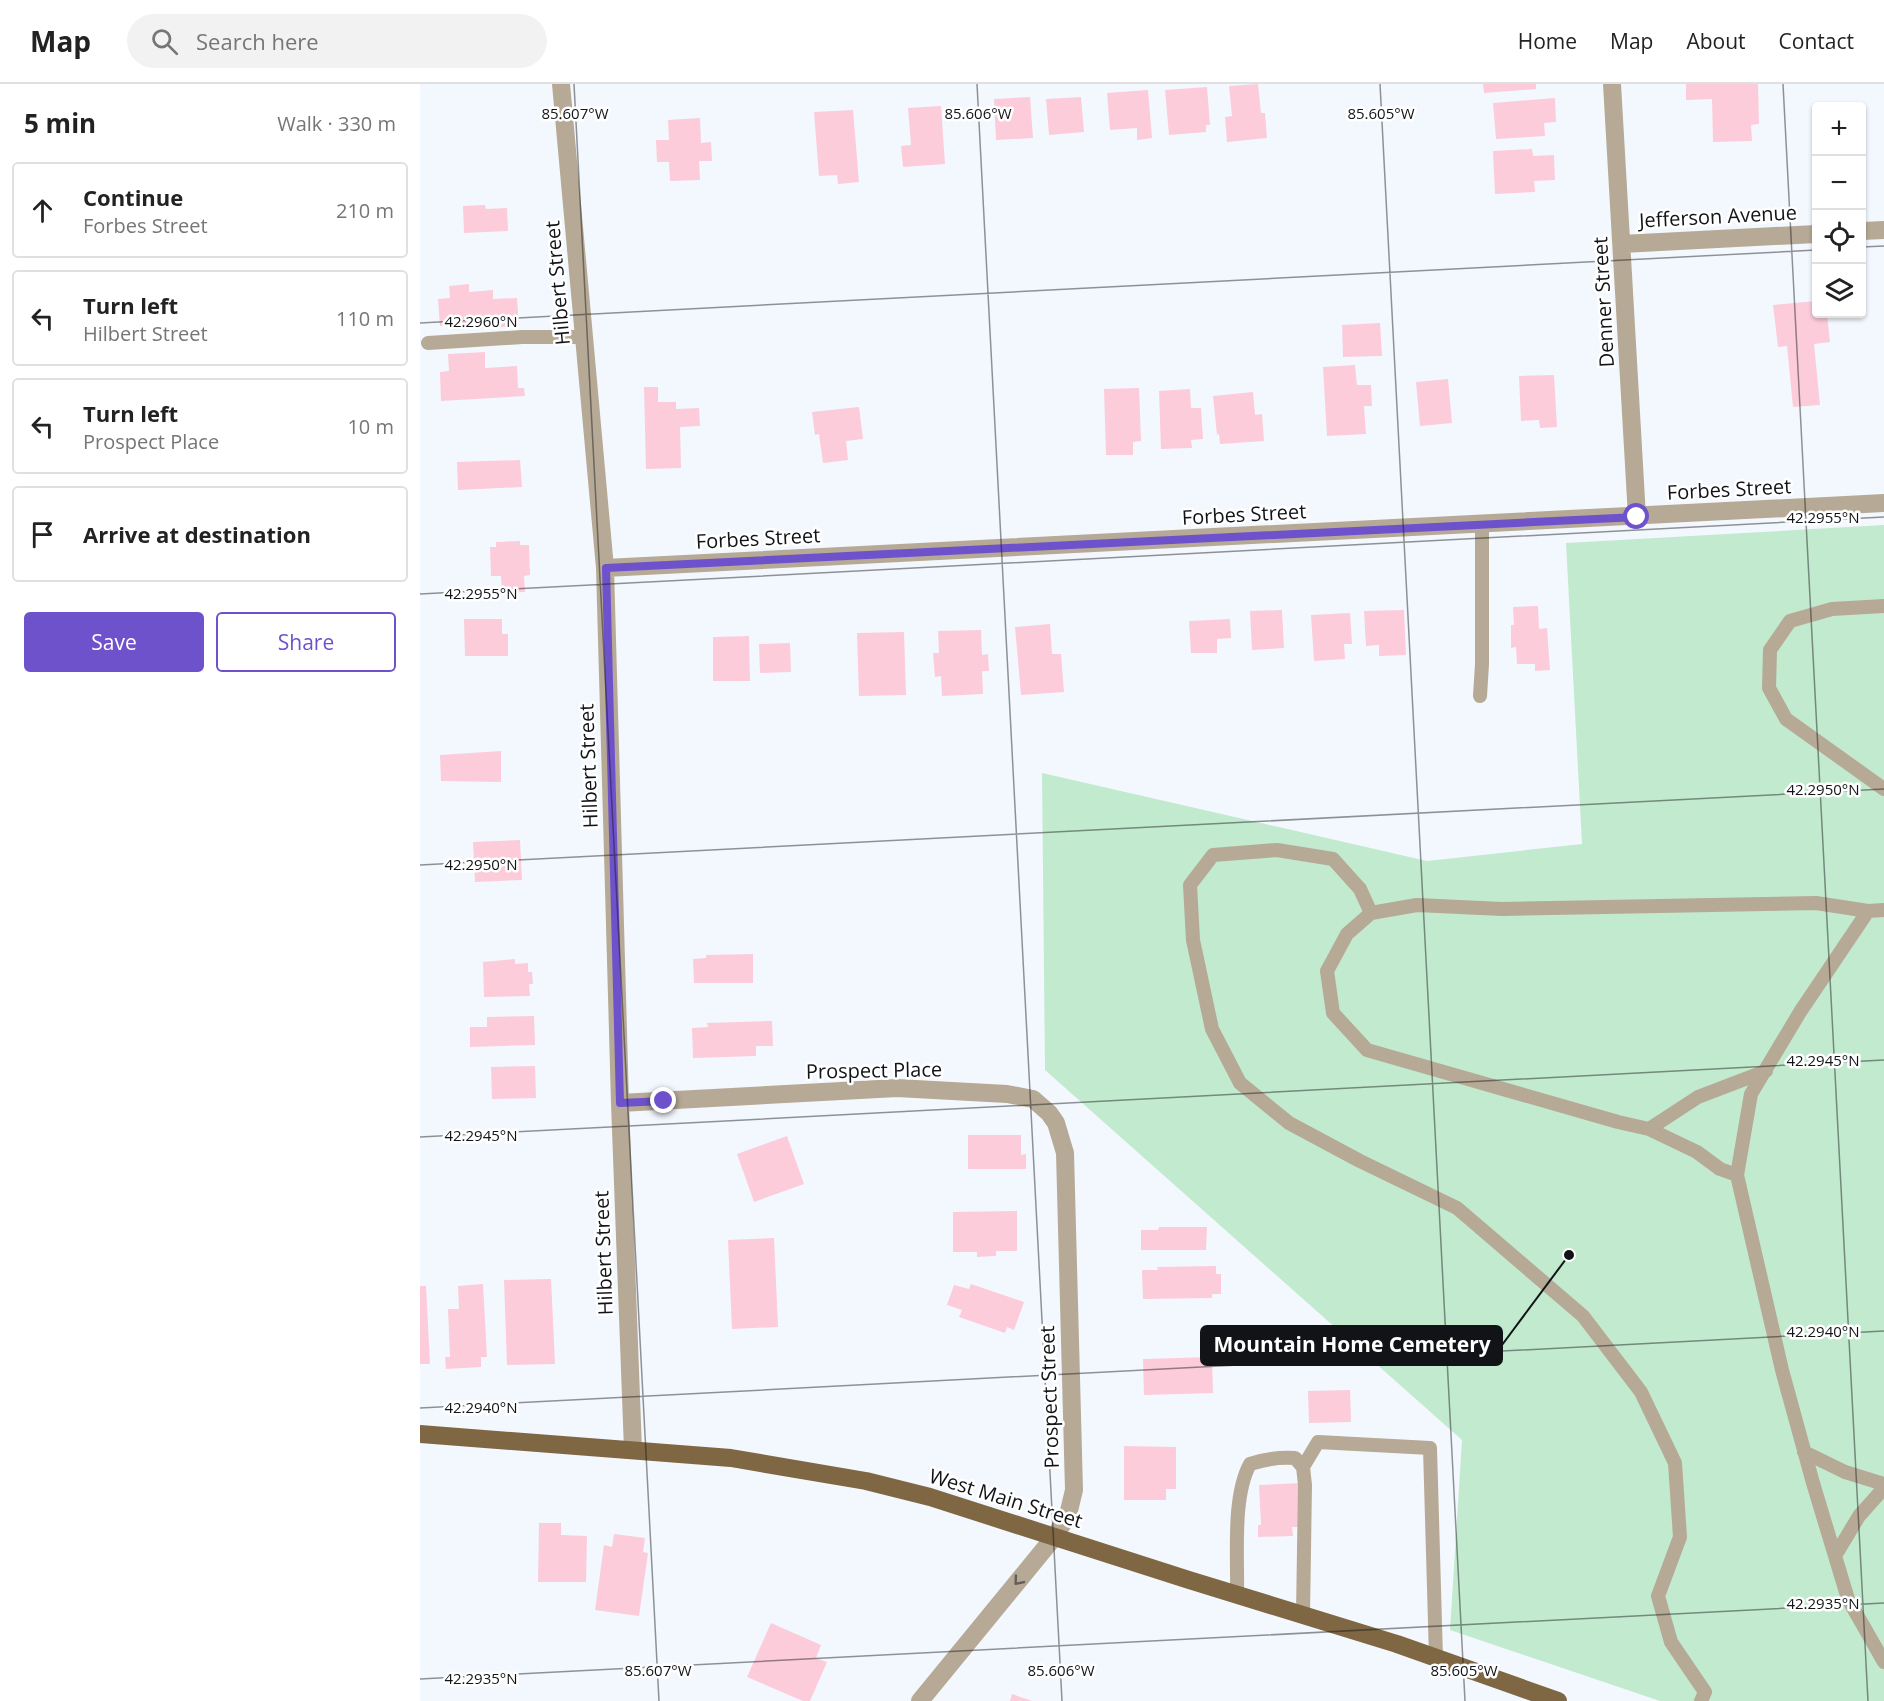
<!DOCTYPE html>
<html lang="en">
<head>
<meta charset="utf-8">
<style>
	:root { --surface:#fff; --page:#f2f2f2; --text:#222; --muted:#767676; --line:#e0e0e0; --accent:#6e52cb }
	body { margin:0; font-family:"Open Sans",sans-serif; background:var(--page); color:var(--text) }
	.controls { position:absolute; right:18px; top:18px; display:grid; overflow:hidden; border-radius:6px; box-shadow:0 2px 4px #0004 }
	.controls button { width:54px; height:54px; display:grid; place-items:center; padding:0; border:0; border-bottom:2px solid var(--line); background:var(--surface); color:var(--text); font:30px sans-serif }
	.stop { position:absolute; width:18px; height:18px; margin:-14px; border:4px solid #6e52cb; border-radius:50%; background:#fff }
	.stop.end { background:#6e52cb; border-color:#fff; box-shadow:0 2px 6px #0008 }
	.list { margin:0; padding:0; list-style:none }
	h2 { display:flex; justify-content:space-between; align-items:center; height:78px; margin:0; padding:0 24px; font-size:26px }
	h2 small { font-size:20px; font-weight:400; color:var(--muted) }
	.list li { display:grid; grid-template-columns:39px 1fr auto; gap:18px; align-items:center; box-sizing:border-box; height:96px; margin:0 12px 12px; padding:0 12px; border:2px solid var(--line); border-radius:6px }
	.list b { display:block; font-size:22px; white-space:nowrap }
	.list p { margin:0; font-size:20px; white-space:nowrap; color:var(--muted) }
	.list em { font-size:20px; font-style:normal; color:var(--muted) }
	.actions { display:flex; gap:12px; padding:18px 24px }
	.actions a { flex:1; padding:14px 0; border:2px solid var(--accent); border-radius:6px; text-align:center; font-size:21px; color:var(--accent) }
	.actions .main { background:var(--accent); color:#fff }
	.icon { flex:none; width:33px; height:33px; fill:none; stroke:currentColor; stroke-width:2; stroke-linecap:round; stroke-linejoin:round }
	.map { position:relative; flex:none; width:1464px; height:1617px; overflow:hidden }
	header { display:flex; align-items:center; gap:36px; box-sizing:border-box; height:84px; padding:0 30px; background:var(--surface); border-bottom:2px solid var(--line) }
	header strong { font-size:28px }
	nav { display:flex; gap:33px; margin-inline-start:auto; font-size:21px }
	.search { width:420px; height:54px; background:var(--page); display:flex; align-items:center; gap:15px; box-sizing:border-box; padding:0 21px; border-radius:33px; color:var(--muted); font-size:22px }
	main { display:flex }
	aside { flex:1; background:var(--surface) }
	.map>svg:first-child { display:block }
</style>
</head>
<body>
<header>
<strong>Map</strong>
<div class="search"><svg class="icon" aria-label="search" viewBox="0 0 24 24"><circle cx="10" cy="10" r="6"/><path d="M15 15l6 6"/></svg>Search here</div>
<nav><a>Home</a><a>Map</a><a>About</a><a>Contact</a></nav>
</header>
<main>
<aside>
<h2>5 min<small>Walk · 330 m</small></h2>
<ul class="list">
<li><svg class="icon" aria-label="ahead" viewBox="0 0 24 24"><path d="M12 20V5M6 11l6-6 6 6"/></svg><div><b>Continue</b><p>Forbes Street</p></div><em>210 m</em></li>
<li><svg class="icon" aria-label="left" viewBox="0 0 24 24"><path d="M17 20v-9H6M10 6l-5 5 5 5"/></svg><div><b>Turn left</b><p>Hilbert Street</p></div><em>110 m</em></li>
<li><svg class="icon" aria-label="left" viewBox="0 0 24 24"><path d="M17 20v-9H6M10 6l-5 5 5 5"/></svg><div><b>Turn left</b><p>Prospect Place</p></div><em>10 m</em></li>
<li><svg class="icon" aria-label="arrive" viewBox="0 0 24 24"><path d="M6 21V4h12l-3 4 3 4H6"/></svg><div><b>Arrive at destination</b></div></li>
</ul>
<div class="actions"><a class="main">Save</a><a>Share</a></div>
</aside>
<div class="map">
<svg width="1464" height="1617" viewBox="0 0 1464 1617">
	<rect width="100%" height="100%" fill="#f3f8fe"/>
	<!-- green -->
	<path fill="#c2eace" d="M1464,441V1617H1240L1030,1546L1042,1356L625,986L622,689L1007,777L1162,760L1146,459Z"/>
	<!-- building -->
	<path fill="#fcccdb" d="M838,0L841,29H845L847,54L807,58L805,33L812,32L809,2Z
		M1063,0H1116V5L1064,9Z
		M1266,0H1338L1339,40L1331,41L1332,57L1293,58L1292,15L1266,16Z
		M787,3L790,41H786V48L749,51L745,6Z
		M728,6L732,54L717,56V44L690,46L687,9Z
		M610,13L613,54L576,56L574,15Z
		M661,13L664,48L629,51L626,15Z
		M1135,14L1136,38L1124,39L1125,52L1076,55L1073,19Z
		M521,22L525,80L483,83L481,62L491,61L488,24Z
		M433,26L439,98L418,100L417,91L399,92L394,28Z
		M280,34L281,59L291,58L292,77H279L280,96L250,97L249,78H237L236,56H249L248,36Z
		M1112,65L1113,72L1134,71L1135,96L1114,97L1115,108L1075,110L1073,67Z
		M65,121L66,125L87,124L88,147L44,149L43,122Z
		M49,200V208L73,206V215L97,214L99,242L32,246V241L20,242L18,215L30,214L29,202Z
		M1396,217V230H1407L1410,258L1394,260L1400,321L1373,323L1367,262L1358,263L1353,221Z
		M960,239L962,272L923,273L922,241Z
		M65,268V284L97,282L98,304H104L105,312L21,317L20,288L29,287L28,270Z
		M935,281L937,301H951L952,322H944L946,350L907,352L903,283Z
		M1134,291L1137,343L1120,344L1119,336L1101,337L1099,292Z
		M1028,295L1032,339L1000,342L996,298Z
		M224,303H238V318H256V325L279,324L280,342L260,343L261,384L226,385Z
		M719,304L721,357L713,358V371H686L684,305Z
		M770,305L771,324H781L783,355L771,356L772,364L741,365L739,307Z
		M833,308L835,331L842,330L844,357L800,360L799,350L797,351L793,312Z
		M439,323L443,355L426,357L428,376L403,379L399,350L395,351L392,328Z
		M100,376L102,403L38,406L37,378Z
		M100,457V461H109L110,491L104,492L105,508L82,509L81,492H71L70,463H76V458Z
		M1118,522L1119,545L1127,544L1130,586L1115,587V580H1097L1096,563L1091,564V541H1094L1093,523Z
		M862,526L864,564L832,566L830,527Z
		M984,526L986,571L959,572V561L946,562L944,527Z
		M930,529L932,560H924L925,575L894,577L891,531Z
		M44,535H82V550H88V572H45Z
		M810,535L811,554L797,555V569H771L769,537Z
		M630,540L632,570H641L644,608L601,611L595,543Z
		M561,546L562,571L568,570L569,587H562L563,610L522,612L521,592L515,593L513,569H519L518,547Z
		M484,548L486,611L439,612L437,549Z
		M329,552L330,597H293V553Z
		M370,559L371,588L340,589L339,560Z
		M81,667V698L21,697L20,671Z
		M100,756L102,796L55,798L53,758Z
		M333,870V899H274L273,875L286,874V871Z
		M95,875V880L108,879V888H112L113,900H109L110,912L64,913L63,878Z
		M114,932L115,961L50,963V943H67V933Z
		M352,937L353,962H336V972L273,974L272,944L288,943L287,939Z
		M115,982L116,1014L72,1015L71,983Z
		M548,1051H601V1071L606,1070V1085H548Z
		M367,1052L384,1100L334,1118L317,1070Z
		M597,1127V1167H576V1172L557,1173V1168H533V1128Z
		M739,1143H787L786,1166H721V1146H738Z
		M354,1154L358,1243L312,1245L308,1156Z
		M796,1182V1190H801V1210H792V1214L723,1215L722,1186H738L737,1183Z
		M131,1195L135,1280L87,1281L84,1196Z
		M63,1200L67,1273H61V1283L26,1285L25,1273H30L28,1225H39L38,1202Z
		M551,1200L604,1218L594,1246L587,1243L585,1249L539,1233L542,1226L527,1221L534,1201L549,1205Z
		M0,1202H6L10,1280H0Z
		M792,1273L793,1309L724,1311L723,1275Z
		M930,1306L931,1338L889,1339L888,1307Z
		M704,1362L756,1363V1405H746V1416H704Z
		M881,1399L882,1443H872L873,1452L838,1453V1441H841L839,1401Z
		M119,1439H141V1451L167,1452L166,1498H118Z
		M194,1450L225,1454L223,1468L228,1469L219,1532L175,1526L184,1461L192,1463Z
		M351,1539L401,1561L396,1574L407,1578L390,1617H383L327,1593Z
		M592,1610L612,1617H590Z"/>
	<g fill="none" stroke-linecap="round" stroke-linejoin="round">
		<!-- service -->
		<path stroke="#b6a995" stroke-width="14" d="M8,259L102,253H164
			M1464,522L1412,525L1370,537L1350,566L1349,604L1366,635L1464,705
			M1060,612L1062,580V440
			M1464,826L1448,827L1380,928L1331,1010L1317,1091L1362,1286L1393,1399L1428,1515L1464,1578
			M951,829L940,805L913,775L857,766L793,771L770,801L773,856L792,945L820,999L869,1039L940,1077L1037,1124L1163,1232L1221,1308L1255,1379L1260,1453L1238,1512L1251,1558L1285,1608L1281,1617
			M1229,1045L1198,1038L947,966L913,929L907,887L927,850L951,829L997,821L1082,825L1396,819L1448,827
			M1317,1091L1300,1085L1277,1068L1229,1045L1278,1013L1346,987
			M1384,1368L1425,1388L1464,1400
			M883,1383L898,1358L1010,1364L1016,1574
			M1415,1472L1439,1432L1464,1404
			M817,1511C818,1473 812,1413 830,1380C845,1375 859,1373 875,1374L883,1383L885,1401L883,1531"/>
		<!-- minor -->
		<path stroke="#b6a995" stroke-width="18" d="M141,0L185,484L200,1019L213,1366
			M1192,0L1217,433
			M1442,147L1464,146
			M1202,160L1396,150
			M185,484L1464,419
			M200,1019L477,1004L587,1010L613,1015L629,1029L636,1039L645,1069L654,1406L648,1431L635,1452L500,1617"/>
		<!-- primary -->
		<path stroke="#7f6743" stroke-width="18" d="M0,1350L311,1374L446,1397L510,1413L769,1496L977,1560L1138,1617"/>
	</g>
	<!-- one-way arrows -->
	<defs><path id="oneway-chevron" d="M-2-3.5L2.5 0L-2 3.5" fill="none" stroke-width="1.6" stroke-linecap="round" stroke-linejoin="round" transform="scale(1.5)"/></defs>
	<use stroke="#645e56" href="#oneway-chevron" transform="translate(598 1497) rotate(130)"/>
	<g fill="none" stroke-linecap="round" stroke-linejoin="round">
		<!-- route -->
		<path stroke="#6e52cb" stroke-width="8" d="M244,1017L200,1019L186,484L1217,433"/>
	</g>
	<!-- ticks -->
	<path fill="none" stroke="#111316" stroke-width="1.5" stroke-opacity="0.45" d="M154,0L239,1617M557,0L642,1617M960,0L1045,1617M1363,0L1448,1617M1442,163L1464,162M0,239L1396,166M0,510L1464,433M0,781L1464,705M0,1053L1464,976M0,1324L1464,1247M0,1595L1464,1519"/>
	<g text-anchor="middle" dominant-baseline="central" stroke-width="5" stroke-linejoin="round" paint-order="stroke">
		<!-- street labels -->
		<g font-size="20" fill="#111316" stroke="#fff">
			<text transform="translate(1298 132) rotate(-3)">Jefferson Avenue</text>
			<text transform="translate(137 199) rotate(-95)">Hilbert Street</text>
			<text transform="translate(1183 218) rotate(-93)">Denner Street</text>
			<text transform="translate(1309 405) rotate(-3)">Forbes Street</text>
			<text transform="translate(824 430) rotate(-3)">Forbes Street</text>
			<text transform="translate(338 454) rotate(-3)">Forbes Street</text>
			<text transform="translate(168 682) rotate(-92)">Hilbert Street</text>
			<text transform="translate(454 986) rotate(-1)">Prospect Place</text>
			<text transform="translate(183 1169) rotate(-92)">Hilbert Street</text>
			<text transform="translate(629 1313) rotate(-92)">Prospect Street</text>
			<text transform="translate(586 1414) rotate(17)">West Main Street</text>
		</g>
	</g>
	<g font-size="15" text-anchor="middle" fill="#111316" stroke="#fff" stroke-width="5" stroke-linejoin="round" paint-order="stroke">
		<text x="155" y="35">85.607°W</text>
		<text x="558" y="35">85.606°W</text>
		<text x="961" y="35">85.605°W</text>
		<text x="61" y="243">42.2960°N</text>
		<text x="1403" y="439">42.2955°N</text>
		<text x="61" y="515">42.2955°N</text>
		<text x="1403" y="711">42.2950°N</text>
		<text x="61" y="786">42.2950°N</text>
		<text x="1403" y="982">42.2945°N</text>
		<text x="61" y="1057">42.2945°N</text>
		<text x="1403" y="1253">42.2940°N</text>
		<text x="61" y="1329">42.2940°N</text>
		<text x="1403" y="1525">42.2935°N</text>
		<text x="238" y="1592">85.607°W</text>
		<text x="641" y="1592">85.606°W</text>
		<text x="1044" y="1592">85.605°W</text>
		<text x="61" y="1600">42.2935°N</text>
	</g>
	<!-- callouts -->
	<path fill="none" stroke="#111316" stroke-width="2" d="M1149 1171L1082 1261"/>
	<circle fill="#111316" stroke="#fff" stroke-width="2" cx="1149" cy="1171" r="6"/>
	<rect fill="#111316" stroke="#111316" stroke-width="2" x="781" y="1242" width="301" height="39" rx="6"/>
	<g font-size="21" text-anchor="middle" font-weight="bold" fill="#fff">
		<text x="932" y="1268">Mountain Home Cemetery</text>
	</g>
</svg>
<div class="controls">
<button>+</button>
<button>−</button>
<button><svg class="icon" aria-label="locate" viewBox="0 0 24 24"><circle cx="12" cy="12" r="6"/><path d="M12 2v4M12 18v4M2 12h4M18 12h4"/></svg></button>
<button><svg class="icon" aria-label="layers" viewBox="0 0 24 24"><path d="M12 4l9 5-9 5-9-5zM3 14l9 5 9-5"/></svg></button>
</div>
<div class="stop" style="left:1217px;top:433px"></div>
<div class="stop end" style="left:244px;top:1017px"></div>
</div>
</main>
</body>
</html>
